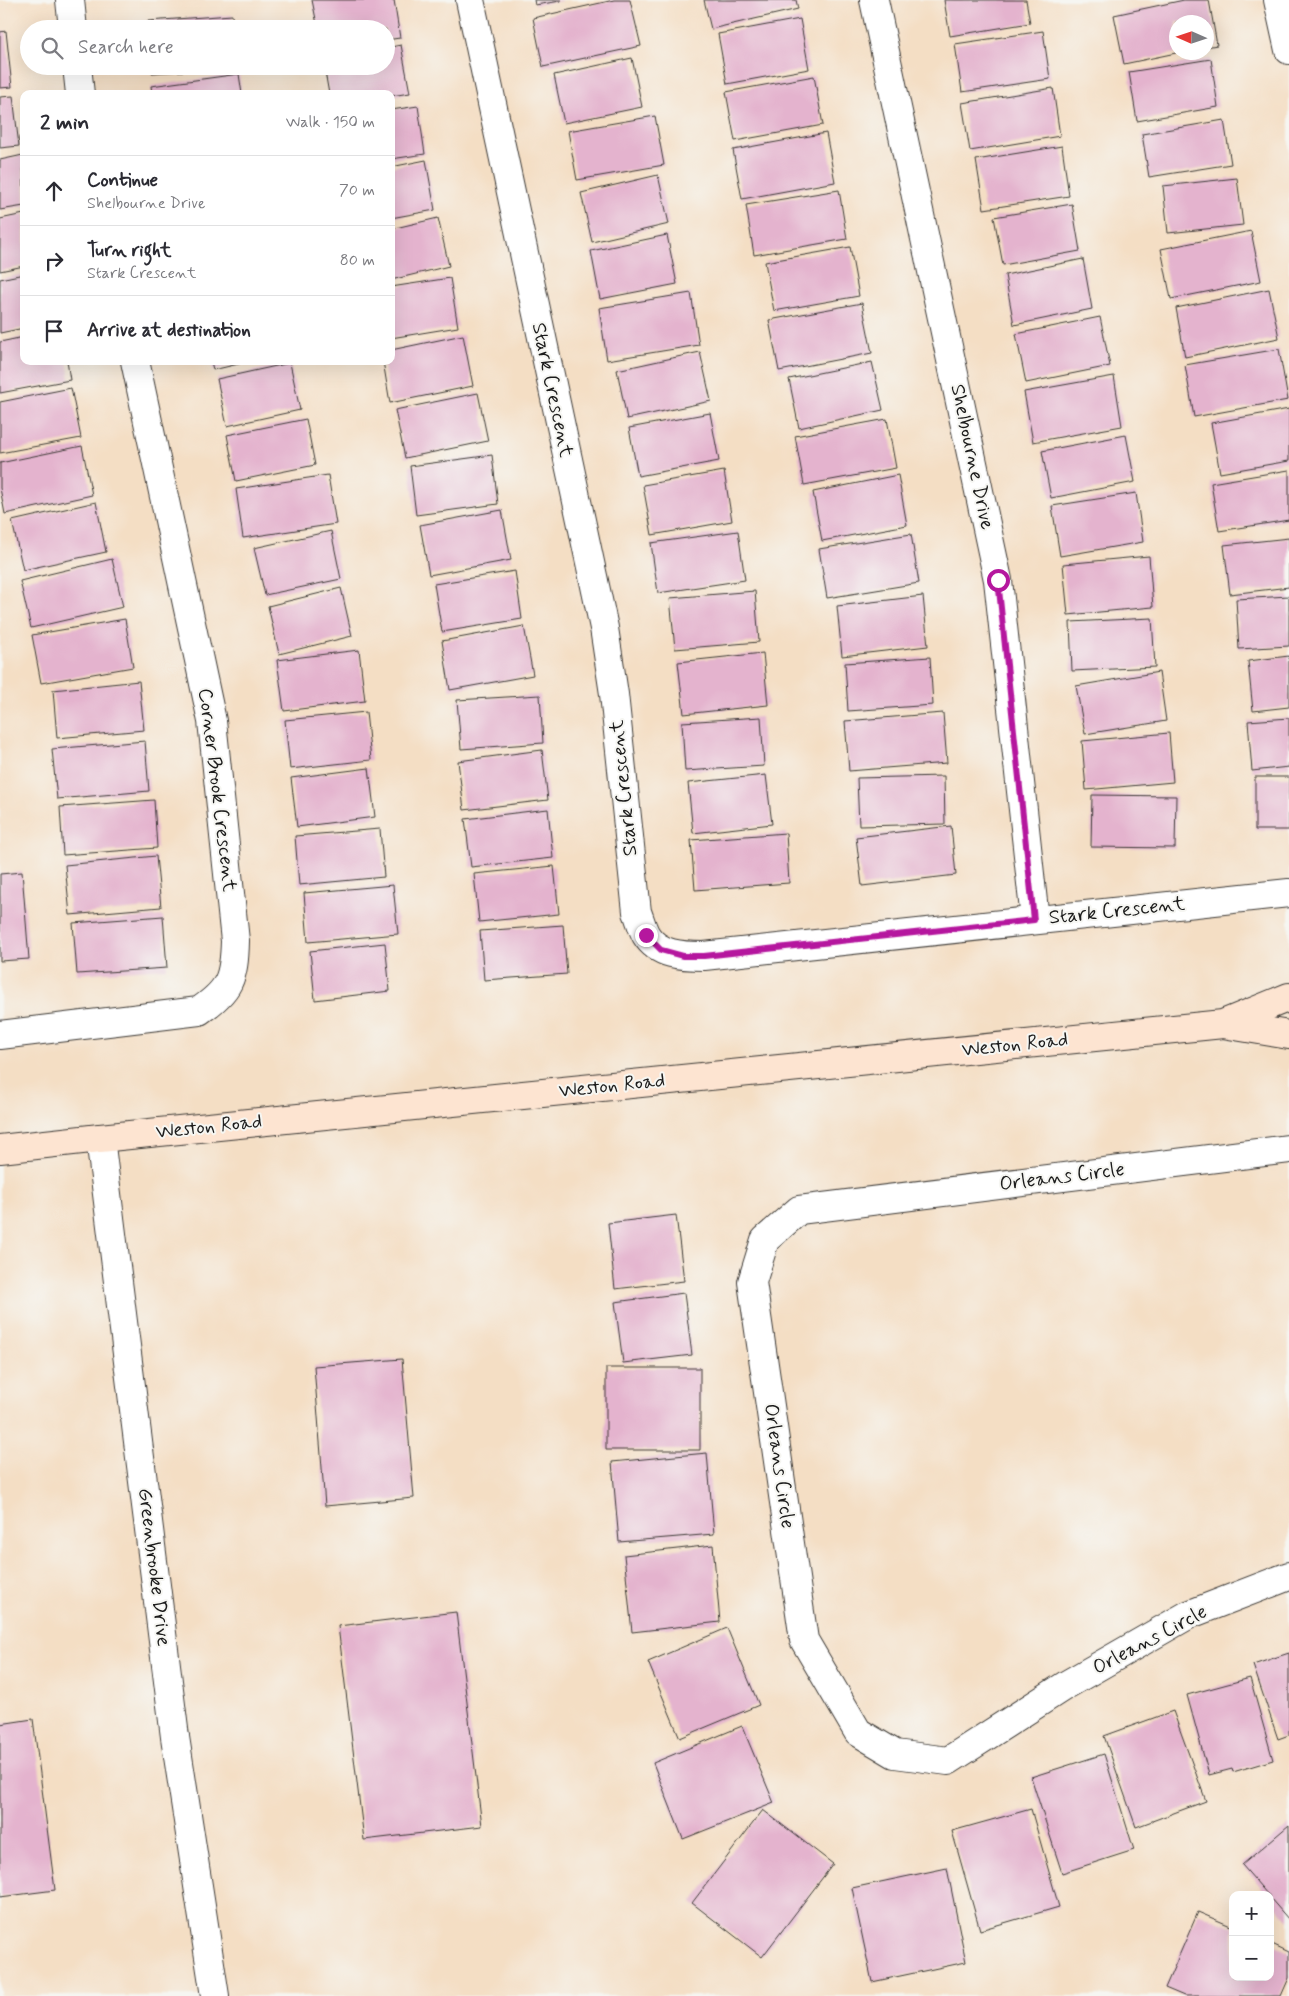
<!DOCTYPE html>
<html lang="en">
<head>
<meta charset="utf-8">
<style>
	:root { --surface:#fff; --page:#f2f2f3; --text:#2b2b33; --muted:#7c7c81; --line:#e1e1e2 }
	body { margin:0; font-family:Mynerve,sans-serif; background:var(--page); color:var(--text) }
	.controls { position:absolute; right:15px; bottom:15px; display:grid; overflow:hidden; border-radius:10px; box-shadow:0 5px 20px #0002 }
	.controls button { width:45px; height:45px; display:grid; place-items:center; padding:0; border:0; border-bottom:1px solid var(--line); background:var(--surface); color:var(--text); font:25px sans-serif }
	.compass { position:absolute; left:1169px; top:15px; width:45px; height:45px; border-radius:50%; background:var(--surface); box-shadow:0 5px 20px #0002; rotate:273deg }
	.stop { position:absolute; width:15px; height:15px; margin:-11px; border:4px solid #b5179e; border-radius:50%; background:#fff }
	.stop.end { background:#b5179e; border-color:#fff; box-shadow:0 1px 5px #0008 }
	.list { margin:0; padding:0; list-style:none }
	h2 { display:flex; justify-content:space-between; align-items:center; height:65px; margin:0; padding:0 20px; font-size:21px }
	h2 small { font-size:16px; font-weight:400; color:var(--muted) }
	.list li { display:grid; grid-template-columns:32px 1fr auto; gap:15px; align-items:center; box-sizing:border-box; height:70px; padding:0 20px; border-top:1px solid var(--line) }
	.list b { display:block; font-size:19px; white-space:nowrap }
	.list p { margin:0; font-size:16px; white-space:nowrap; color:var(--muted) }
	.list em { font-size:16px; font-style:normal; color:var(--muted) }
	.icon { flex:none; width:28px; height:28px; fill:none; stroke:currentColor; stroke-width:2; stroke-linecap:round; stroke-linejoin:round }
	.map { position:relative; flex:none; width:1289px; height:1996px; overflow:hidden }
	.search { position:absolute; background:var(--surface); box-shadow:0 5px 20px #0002; left:20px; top:20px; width:375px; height:55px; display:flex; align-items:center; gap:12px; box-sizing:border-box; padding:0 18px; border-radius:28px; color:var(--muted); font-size:19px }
	.panel { position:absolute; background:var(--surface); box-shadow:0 5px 20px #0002; left:20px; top:90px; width:375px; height:275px; border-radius:10px }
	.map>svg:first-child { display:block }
</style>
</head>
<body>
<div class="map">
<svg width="1289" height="1996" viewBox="0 0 1289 1996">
	<rect width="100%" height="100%" fill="#f6f6f2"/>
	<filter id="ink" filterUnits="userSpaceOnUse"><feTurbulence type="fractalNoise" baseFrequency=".02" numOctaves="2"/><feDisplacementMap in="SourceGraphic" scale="10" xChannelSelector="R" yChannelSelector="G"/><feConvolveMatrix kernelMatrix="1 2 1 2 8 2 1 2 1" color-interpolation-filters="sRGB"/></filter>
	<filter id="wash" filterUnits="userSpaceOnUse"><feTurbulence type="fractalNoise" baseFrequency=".0096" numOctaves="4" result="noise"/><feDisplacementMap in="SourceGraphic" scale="20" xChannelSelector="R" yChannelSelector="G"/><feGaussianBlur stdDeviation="1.12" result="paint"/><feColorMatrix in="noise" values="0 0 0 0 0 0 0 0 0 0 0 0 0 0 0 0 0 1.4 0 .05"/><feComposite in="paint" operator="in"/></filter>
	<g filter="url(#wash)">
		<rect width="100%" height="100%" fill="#f4dec4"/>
		<g id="blocks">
			<!-- building -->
			<path fill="#e4b3ce" d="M312,0H394L400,38L386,40V29H318Z
				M534,0H561V1L535,5Z
				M614,0H630L641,46L543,67L533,18Z
				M704,0H796L798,9L711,29Z
				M944,0H1026L1030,23L950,36Z
				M1184,0H1209L1217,45L1206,47V22H1176V53L1124,64L1114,15Z
				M232,15L233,29H149L148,21Z
				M800,19L809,69L727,84L718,34Z
				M6,31L12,87L0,88V32Z
				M1043,31L1050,79L962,92L955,44Z
				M401,45L410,93L391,96V94H329L324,66H386V48Z
				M632,58L642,107L564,123L554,75Z
				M1211,59L1218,107L1137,121L1129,72Z
				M151,66H234L235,68L152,73Z
				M239,74L242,94H152L151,86Z
				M814,76L823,125L735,141L726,92Z
				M1053,88L1060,136L970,151L962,103Z
				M13,96L19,146L0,148V97Z
				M418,106L425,154L391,159V110Z
				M655,116L664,165L577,180L568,131Z
				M1224,120L1231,164L1149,177L1142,134Z
				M826,133L835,182L742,199L733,150Z
				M1062,146L1069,196L984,209L976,160Z
				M23,155L24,206L0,210V160Z
				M426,160L435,210L391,218V167Z
				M658,175L669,224L592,242L581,193Z
				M1237,178L1243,225L1168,233L1163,186Z
				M839,190L847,239L754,255L746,205Z
				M1072,204L1080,251L1003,265L994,217Z
				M24,214V266L0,271V219Z
				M438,218L449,266L391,280V229Z
				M1251,231L1261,281L1171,299L1161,249Z
				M667,235L677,284L600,299L591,251Z
				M850,247L859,296L774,311L765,262Z
				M1083,259L1092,309L1014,325L1005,275Z
				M24,274V328L0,333V279Z
				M450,278L458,327L391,338V287Z
				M1269,289L1279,338L1185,357L1176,308Z
				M691,293L699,345L607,360L599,308Z
				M862,303L872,353L779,371L769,320Z
				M1100,317L1110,366L1026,383L1016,334Z
				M463,335L473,386L390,403L383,361H391V350Z
				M24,337V361H67L70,380L0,393V342Z
				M1279,349L1288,400L1194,417L1185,365Z
				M700,352L711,401L627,419L617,370Z
				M211,361H247V362L213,370Z
				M872,362L883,410L799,428L789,379Z
				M290,363L300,410L227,426L217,379Z
				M1114,376L1122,426L1033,442L1024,392Z
				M71,388L81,438L0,453V402Z
				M478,393L488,441L405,458L395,410Z
				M1289,409V461L1220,473L1211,423Z
				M710,413L719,461L638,476L629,428Z
				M306,419L315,465L236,481L227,435Z
				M887,419L896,468L804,485L795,436Z
				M1126,435L1135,482L1051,498L1042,451Z
				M82,446L92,495L5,514L0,488V463Z
				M492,455L498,504L416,515L410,466Z
				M1289,470V520L1219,531L1211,483Z
				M724,471L732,521L652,535L643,485Z
				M328,475L336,524L243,538L236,489Z
				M898,475L907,525L822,541L813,492Z
				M1136,493L1143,542L1060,556L1052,506Z
				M96,502L106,552L23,570L12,521Z
				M502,510L511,560L429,575L420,525Z
				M331,531L341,579L265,595L254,548Z
				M738,531L745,580L658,593L651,543Z
				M911,534L919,583L827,598L819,549Z
				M1289,538V587L1230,594L1224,545Z
				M1149,556L1153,607L1068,615L1063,564Z
				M112,559L123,607L31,628L20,581Z
				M515,571L522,619L442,632L434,584Z
				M341,588L352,636L279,654L268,606Z
				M755,591L759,642L675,649L670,598Z
				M923,596L928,646L842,656L837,606Z
				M1289,596V646L1239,649L1236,599Z
				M1152,618L1155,667L1072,671L1070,622Z
				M125,619L133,667L41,683L32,635Z
				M524,626L533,675L450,690L442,641Z
				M359,650L365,701L284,711L277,660Z
				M763,653L768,705L684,714L678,662Z
				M1289,656V707L1253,711L1248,661Z
				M930,657L933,705L848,711L845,663Z
				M1159,672L1166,721L1085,734L1076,686Z
				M139,681L144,730L57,738L53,690Z
				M540,695L543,743L461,749L457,700Z
				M366,712L371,760L290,769L285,720Z
				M943,713L947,763L849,771L845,721Z
				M761,717L764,766L685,771L682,722Z
				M1289,718V767L1252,771L1248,721Z
				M1169,733L1173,782L1086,790L1082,741Z
				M145,741L149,791L57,799L52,749Z
				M542,750L548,800L464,810L458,761Z
				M369,768L375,817L297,827L291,778Z
				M766,775L772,824L693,833L688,783Z
				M944,776L945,824L859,826L857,778Z
				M1255,777H1289V830H1255Z
				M1092,795L1176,796L1175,848L1091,847Z
				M154,800L157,848L63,855L60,807Z
				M548,809L553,858L471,867L465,819Z
				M951,826L956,875L862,886L856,837Z
				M380,829L384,877L299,885L295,836Z
				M786,833L789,883L695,890L691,840Z
				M156,856L161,907L70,915L65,865Z
				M554,866L559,914L479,922L474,874Z
				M22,872L29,959L0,961V874Z
				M393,885L398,934L308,942L304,893Z
				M163,916L167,968L77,974L73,923Z
				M563,925L567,974L484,980L480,931Z
				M385,943L390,991L315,1000L310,951Z
				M676,1215L684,1281L615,1289L608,1223Z
				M684,1293L692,1355L623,1363L615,1302Z
				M402,1359L414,1498L325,1506L314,1366Z
				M606,1368H700V1450H606Z
				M707,1453L714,1534L619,1542L612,1462Z
				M713,1545L720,1622L632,1632L624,1555Z
				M456,1612L482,1826L364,1840L338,1626Z
				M727,1628L759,1705L680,1738L648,1662Z
				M1289,1653V1735L1278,1739L1253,1665Z
				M1250,1678L1273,1760L1233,1772L1232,1769L1209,1775L1187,1695Z
				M1173,1711L1206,1801L1136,1827L1104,1736Z
				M33,1719L55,1890L0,1897V1724Z
				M742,1726L774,1803L683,1839L653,1763Z
				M1104,1754L1134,1850L1062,1873L1031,1777Z
				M1031,1809L1059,1907L980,1930L952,1831Z
				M763,1810L833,1864L762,1957L692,1903Z
				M1289,1825V1920L1270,1898V1895H1268L1242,1865Z
				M947,1868L966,1962L872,1982L852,1888Z
				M1198,1912L1233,1927V1977H1270V1943L1289,1952V1978L1281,1996H1184L1165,1988Z"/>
		</g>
	</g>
	<g filter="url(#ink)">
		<use href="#blocks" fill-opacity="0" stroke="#3c3935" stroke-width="1"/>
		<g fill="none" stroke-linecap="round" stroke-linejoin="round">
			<defs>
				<path id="minor" d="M70,0L73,29
					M470,0L604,628L614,694L637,912C640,919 642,928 646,935C658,955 682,956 704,956L1289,893
					M874,0L998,580L1035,920
					M1278,0L1289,50
					M77,66L80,94
					M0,1035L199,1011C230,990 234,978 235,941L212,721L135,361
					M100,1138L175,1737L215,1996
					M1289,1149L799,1210L765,1240L752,1282L804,1640L858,1732L895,1754L948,1761L1066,1685L1188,1615L1289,1576"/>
				<path id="secondary" d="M1223,1024L1289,1035
					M0,1149L100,1138L1223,1024L1289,997"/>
			</defs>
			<!-- minor casing -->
			<use href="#minor" stroke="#3c3935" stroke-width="30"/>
			<!-- secondary casing -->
			<use href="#secondary" stroke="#3c3935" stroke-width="30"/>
			<!-- minor -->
			<use href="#minor" stroke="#fff" stroke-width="28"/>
			<!-- secondary -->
			<use href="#secondary" stroke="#fde4d1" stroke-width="28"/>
		</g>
	</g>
	<g fill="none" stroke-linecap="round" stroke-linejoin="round" filter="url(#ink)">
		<!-- route -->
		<path stroke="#b5179e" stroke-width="6" d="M646,935L661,950L683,956H704L1034,920L998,580"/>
	</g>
	<g text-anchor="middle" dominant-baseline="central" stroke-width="4" stroke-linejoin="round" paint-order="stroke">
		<!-- street labels -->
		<g font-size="20" fill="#1c1c1c" stroke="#f6f6f2">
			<text transform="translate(552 390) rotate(78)">Stark Crescent</text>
			<text transform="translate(972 457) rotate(78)">Shelbourne Drive</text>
			<text transform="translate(624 788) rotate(-96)">Stark Crescent</text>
			<text transform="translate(217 790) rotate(83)">Corner Brook Crescent</text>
			<text transform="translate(1117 911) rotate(-6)">Stark Crescent</text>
			<text transform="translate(1015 1045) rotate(-6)">Weston Road</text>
			<text transform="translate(612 1086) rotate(-6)">Weston Road</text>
			<text transform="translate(209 1127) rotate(-6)">Weston Road</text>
			<text transform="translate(1062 1177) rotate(-7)">Orleans Circle</text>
			<text transform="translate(779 1466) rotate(82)">Orleans Circle</text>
			<text transform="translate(154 1567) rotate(83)">Greenbrooke Drive</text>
			<text transform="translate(1150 1640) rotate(-28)">Orleans Circle</text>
		</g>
	</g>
</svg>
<div class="controls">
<button>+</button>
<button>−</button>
</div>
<svg class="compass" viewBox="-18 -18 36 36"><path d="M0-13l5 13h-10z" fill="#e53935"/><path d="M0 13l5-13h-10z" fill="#7c7c81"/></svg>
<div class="stop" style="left:998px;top:580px"></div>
<div class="stop end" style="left:646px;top:935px"></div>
<div class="search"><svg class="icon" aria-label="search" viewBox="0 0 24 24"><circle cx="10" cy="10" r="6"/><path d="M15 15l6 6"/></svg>Search here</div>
<section class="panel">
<h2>2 min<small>Walk · 150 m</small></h2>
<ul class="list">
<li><svg class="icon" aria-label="ahead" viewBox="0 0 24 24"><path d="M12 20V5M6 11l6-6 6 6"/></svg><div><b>Continue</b><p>Shelbourne Drive</p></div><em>70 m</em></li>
<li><svg class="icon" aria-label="right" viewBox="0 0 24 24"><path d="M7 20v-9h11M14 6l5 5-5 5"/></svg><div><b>Turn right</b><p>Stark Crescent</p></div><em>80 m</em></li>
<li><svg class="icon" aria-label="arrive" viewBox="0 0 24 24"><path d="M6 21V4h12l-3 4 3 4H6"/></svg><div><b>Arrive at destination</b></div></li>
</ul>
</section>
</div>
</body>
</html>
